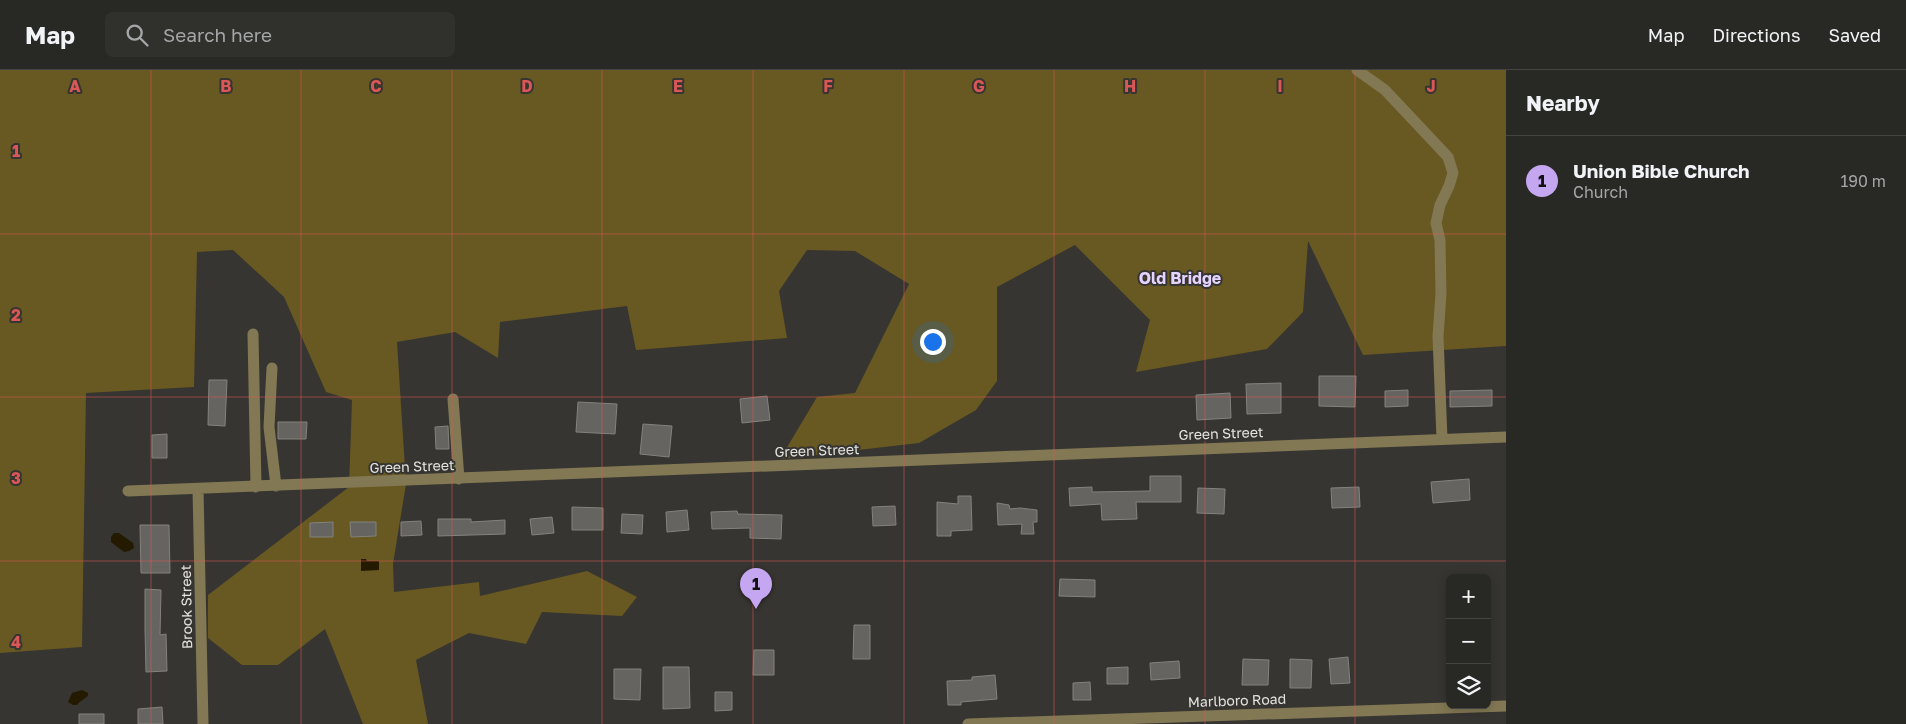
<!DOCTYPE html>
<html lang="en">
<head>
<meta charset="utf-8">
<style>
	:root { --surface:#282825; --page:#30302d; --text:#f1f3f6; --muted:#a5a6a7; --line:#444442; --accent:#c5a7f1 }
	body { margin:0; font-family:"Golos Text",sans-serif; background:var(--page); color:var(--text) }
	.controls { position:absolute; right:15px; bottom:15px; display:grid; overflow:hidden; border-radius:8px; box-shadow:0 2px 12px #0003 }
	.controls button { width:45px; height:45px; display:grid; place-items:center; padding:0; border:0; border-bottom:1px solid var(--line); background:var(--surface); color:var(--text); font:25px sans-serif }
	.you { position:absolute; left:932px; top:271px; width:18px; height:18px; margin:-12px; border:4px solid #fff; border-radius:50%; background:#1a73e8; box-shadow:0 0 0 8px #1a73e833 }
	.badge { display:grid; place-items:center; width:32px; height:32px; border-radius:50%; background:var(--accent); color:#111; font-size:16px; font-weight:700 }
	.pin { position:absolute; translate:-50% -41px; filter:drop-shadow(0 1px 2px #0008) }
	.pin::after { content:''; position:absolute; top:26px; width:18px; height:15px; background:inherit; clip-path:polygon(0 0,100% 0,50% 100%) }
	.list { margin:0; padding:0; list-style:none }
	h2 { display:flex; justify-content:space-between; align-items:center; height:65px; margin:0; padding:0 20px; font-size:21px }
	h2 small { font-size:16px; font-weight:400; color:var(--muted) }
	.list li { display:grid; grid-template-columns:32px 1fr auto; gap:15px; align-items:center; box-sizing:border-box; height:90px; padding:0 20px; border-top:1px solid var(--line) }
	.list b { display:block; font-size:19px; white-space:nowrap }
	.list p { margin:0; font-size:16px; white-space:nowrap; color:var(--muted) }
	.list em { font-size:16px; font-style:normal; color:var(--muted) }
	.icon { flex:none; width:28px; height:28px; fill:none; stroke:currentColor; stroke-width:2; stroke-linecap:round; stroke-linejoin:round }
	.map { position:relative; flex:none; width:1506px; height:654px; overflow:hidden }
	header { display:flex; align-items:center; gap:30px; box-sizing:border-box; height:70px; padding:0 25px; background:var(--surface); border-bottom:1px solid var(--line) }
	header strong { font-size:24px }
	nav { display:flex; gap:28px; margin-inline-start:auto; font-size:18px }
	.search { width:350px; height:45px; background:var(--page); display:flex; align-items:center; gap:12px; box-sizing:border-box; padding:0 18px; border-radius:8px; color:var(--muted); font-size:19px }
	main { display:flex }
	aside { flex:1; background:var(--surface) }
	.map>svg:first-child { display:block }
</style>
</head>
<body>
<header>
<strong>Map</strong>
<div class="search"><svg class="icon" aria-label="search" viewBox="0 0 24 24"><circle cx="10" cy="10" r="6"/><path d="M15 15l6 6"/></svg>Search here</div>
<nav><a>Map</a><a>Directions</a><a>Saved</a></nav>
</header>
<main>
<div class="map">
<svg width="1506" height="654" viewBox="0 0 1506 654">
	<rect width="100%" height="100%" fill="#363531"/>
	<!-- green -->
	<path fill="#685821" d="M0,0H1506V276L1363,285L1308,171L1303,242L1267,279L1136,302L1150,250L1075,175L997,217V311L976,340L919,373L780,389L817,327L855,323L909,214L855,181L807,180L779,221L787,268L636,280L627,236L500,252L498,288L455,262L397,272L406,414L393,494L394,522L479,512L480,526L587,501L637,527L622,546L542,542L526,574L469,563L416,590L428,654H363L325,559L278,595H242L208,568V525L349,417L352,330L326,322L284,227L233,180L197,182L194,317L86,323L82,577L0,583Z"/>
	<!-- water -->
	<path fill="#231a00" d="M114,463H119L133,473L134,478L129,481L124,482L111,472V467Z
		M361,489H366L367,491H379V500L361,501Z
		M82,620L88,623V626C84,629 80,631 77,635H73L68,632L72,623Z"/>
	<!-- building -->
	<path fill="#666460" stroke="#83827d" d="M1319,306H1356L1355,337L1319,336Z
		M209,310H227L225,356L208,355Z
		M1281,313V343L1247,344L1246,314Z
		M1408,320V336L1385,337V321Z
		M1492,320V336L1450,337V321Z
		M1230,323L1231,348L1197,350L1196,325Z
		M767,326L770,350L742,353L740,329Z
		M578,332L617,334L615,364L576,362Z
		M278,352H307L306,369H278Z
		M643,354L672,356L669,387L640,384Z
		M448,356L449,379H436L435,357Z
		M167,364V388H152V365Z
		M1150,406H1181V432H1136L1137,449L1102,450L1101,434L1070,436L1069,418L1092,417V422L1150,421Z
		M1469,409L1470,430L1433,433L1431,412Z
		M1359,417L1360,437L1332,438L1331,418Z
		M1198,418L1225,419L1224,444L1197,443Z
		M958,426H971L972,460L951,461V466H937V432L958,434Z
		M997,433L1009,435L1010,439L1020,438L1037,440V452H1033L1034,464H1021L1022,454L998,455Z
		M895,436L896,455L873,456L872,437Z
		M572,437L603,438V460H572Z
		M687,440L689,460L667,462L666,442Z
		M737,441L738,444L782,445L781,469L750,468V458L712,459L711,442Z
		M622,444L643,445L642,464L621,463Z
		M552,447L554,463L532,465L530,449Z
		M438,449H471V452L505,450V464L438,466Z
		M421,451L422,465L401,466V452Z
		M333,452V467H310V453Z
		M350,452H376V466L351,467Z
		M140,455H169L170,503H141Z
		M1060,509L1095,510V527L1059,526Z
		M145,519L161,520L160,565L166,564L167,601L146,602L145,560Z
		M854,555H870V589H853Z
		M754,580H774V605H753Z
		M1348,587L1350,613L1331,614L1329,589Z
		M1243,589L1269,590L1268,615H1242Z
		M1290,589L1312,590L1311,618H1290Z
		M1179,591L1180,608L1151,610L1150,593Z
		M663,597H689L690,638L663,639Z
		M1128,597V614H1107V598Z
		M614,599H641L640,630L614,629Z
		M995,605L997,629L961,632V635H948L947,611L972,610V607Z
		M1090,612L1091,630H1073V613Z
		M715,622H732V640L715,641Z
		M162,637L163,654H138V639Z
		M79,644H104V654H79Z"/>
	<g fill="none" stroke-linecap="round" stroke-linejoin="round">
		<!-- minor -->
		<path stroke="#837854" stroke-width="11" d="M1357,0L1385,20L1448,87L1453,103L1449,116L1440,135L1436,153L1440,170L1441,224L1438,266L1442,369
			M253,264L256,417
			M272,298L269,357L276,416
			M453,329L459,409
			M198,419L203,654
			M128,421L1506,367
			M968,654L1506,636"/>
	</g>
	<!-- grid -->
	<path fill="none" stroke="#da5756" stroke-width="1" stroke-opacity="0.55" d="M151,0V654M301,0V654M452,0V654M602,0V654M753,0V654M904,0V654M1054,0V654M1205,0V654M1355,0V654M0,164H1506M0,327H1506M0,491H1506"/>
	<g text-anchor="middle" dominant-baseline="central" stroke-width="4" stroke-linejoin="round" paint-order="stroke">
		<!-- street labels -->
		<g font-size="14" fill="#e4e3e1" stroke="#363531">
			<text transform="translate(1221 363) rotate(-2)">Green Street</text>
			<text transform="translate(817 380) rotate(-2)">Green Street</text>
			<text transform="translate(412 396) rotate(-2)">Green Street</text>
			<text transform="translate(186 537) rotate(-91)">Brook Street</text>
			<text transform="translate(1237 630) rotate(-2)">Marlboro Road</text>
		</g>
		<!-- quarter labels -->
		<g font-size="16" font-weight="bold" fill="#e5d4ff" stroke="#363531">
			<text x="1180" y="208">Old Bridge</text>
		</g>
	</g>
	<g font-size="16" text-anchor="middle" font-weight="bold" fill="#da5756" stroke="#363531" stroke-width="4" stroke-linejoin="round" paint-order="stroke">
		<text x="75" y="22">A</text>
		<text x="226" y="22">B</text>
		<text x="376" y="22">C</text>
		<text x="527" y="22">D</text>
		<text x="678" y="22">E</text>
		<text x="828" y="22">F</text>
		<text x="979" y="22">G</text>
		<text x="1130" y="22">H</text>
		<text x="1280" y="22">I</text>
		<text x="1431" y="22">J</text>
		<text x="16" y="87">1</text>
		<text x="16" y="251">2</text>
		<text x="16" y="414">3</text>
		<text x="16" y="578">4</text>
	</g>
</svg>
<div class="controls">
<button>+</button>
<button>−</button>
<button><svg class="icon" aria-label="layers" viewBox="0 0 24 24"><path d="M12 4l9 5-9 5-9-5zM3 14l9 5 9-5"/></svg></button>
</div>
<div class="you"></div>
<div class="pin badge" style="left:756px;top:539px">1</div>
</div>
<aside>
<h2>Nearby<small></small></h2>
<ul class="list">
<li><span class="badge">1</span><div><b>Union Bible Church</b><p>Church</p></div><em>190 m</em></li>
</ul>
</aside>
</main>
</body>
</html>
